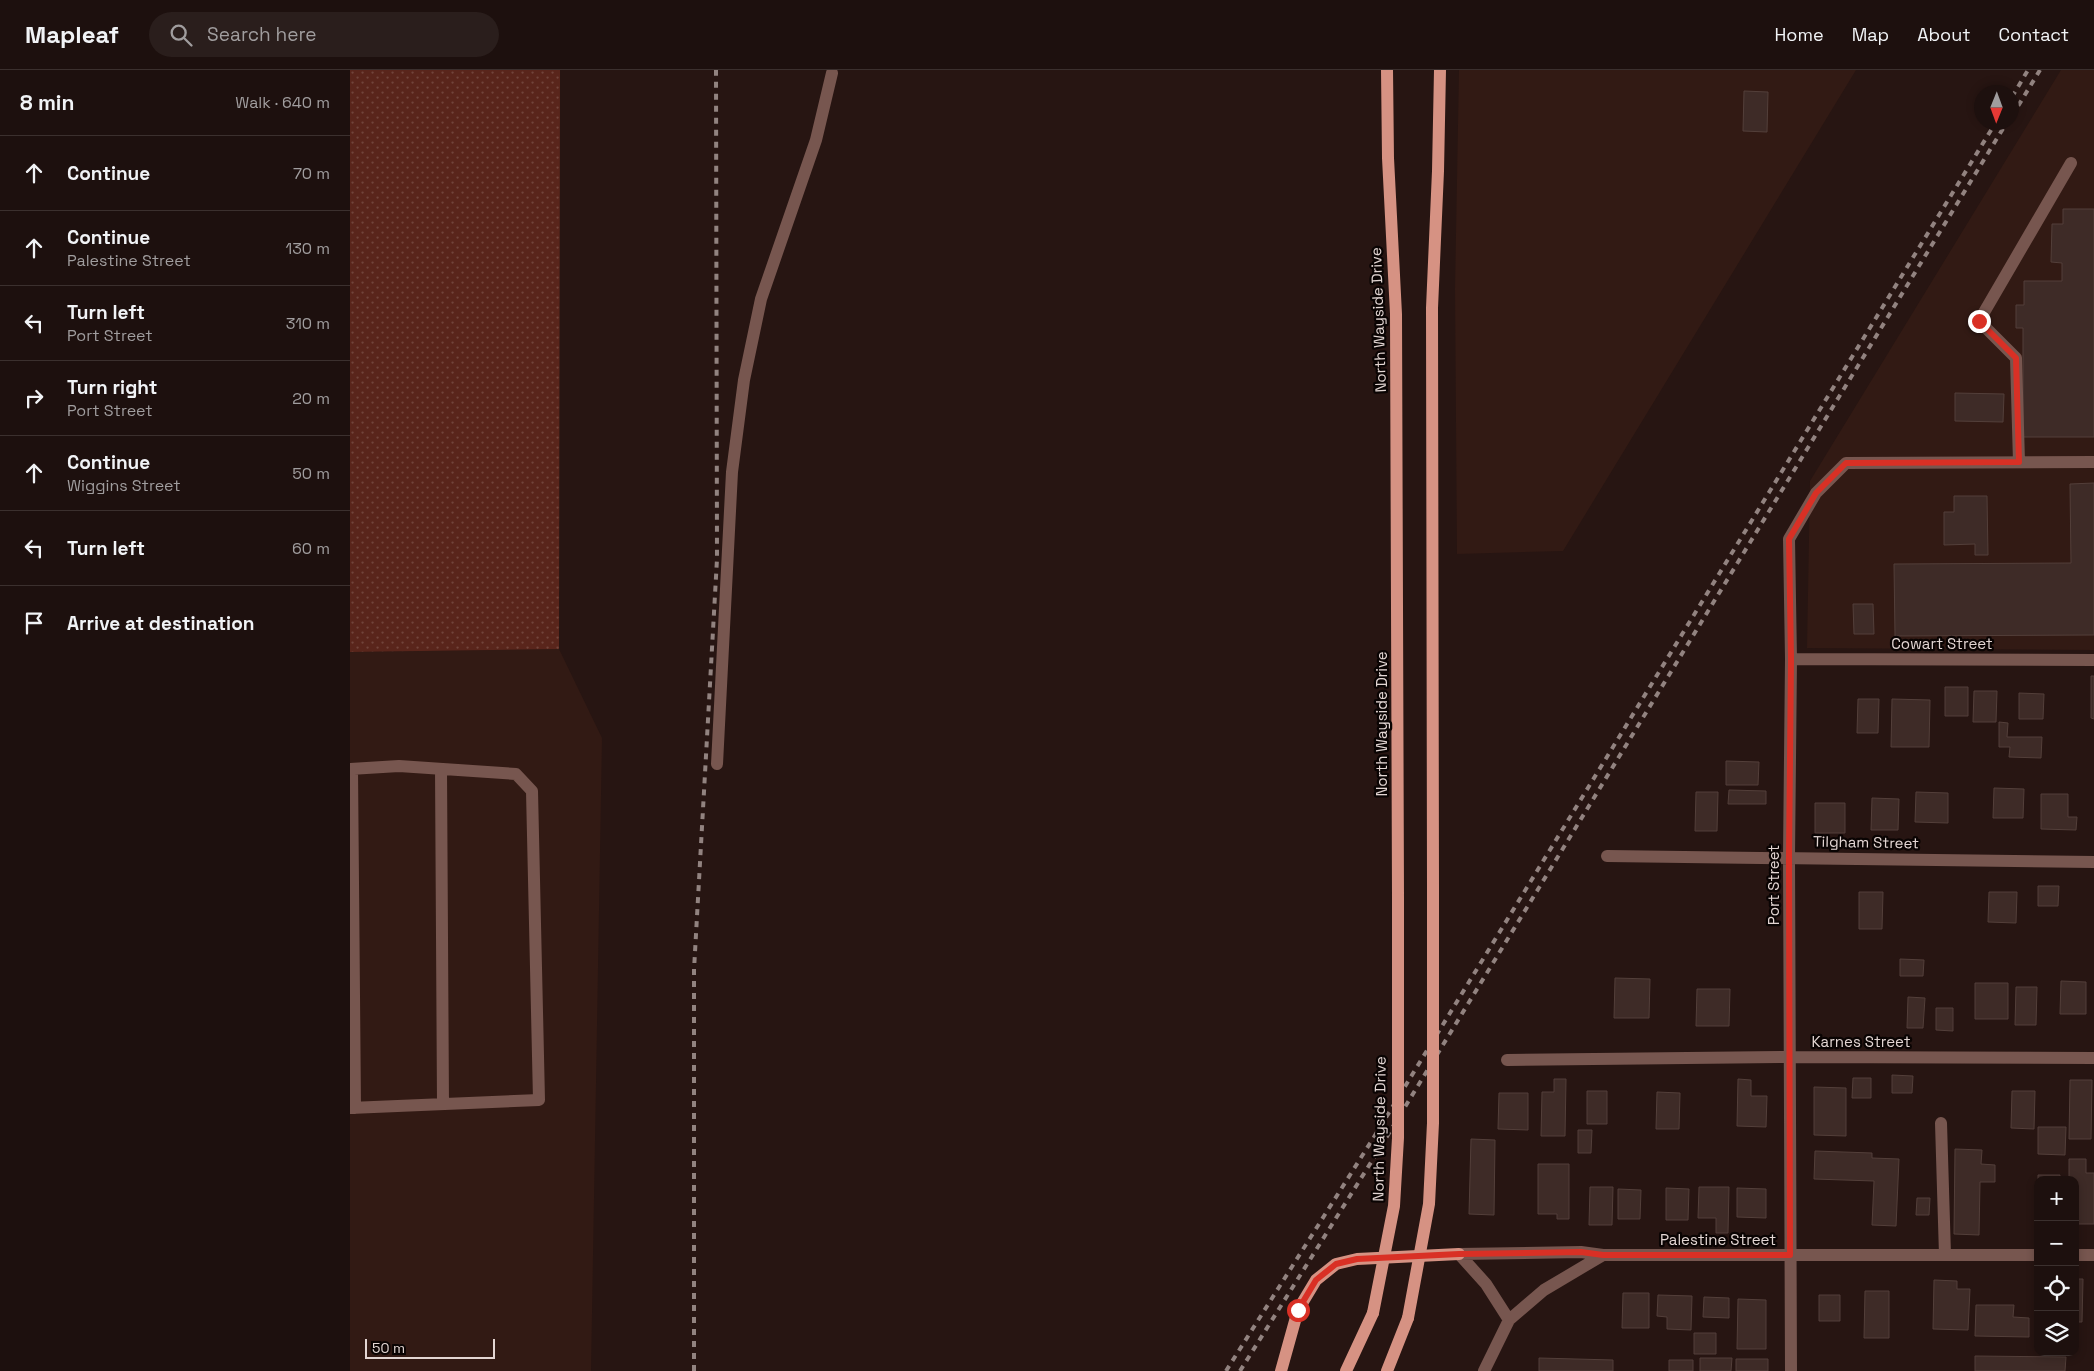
<!DOCTYPE html>
<html lang="en">
<head>
<meta charset="utf-8">
<style>
	:root { --surface:#1d100e; --page:#2a1e1c; --text:#f1f3f6; --muted:#a09d9e; --line:#3b302e }
	body { margin:0; font-family:"Space Grotesk",sans-serif; background:var(--page); color:var(--text) }
	.controls { position:absolute; right:15px; bottom:15px; display:grid; overflow:hidden; border-radius:10px; box-shadow:0 2px 8px #0003 }
	.controls button { width:45px; height:45px; display:grid; place-items:center; padding:0; border:0; border-bottom:1px solid var(--line); background:var(--surface); color:var(--text); font:25px sans-serif }
	.compass { position:absolute; left:1624px; top:15px; width:45px; height:45px; border-radius:50%; background:var(--surface); box-shadow:0 2px 8px #0003; rotate:181deg }
	.scale { position:absolute; left:15px; bottom:12px; width:130px; box-sizing:border-box; padding-left:5px; border:2px solid #e3d6d3; border-top:0; font-size:14px; line-height:18px; white-space:nowrap; color:#e3d6d3; -webkit-text-stroke:4px #0a0403; paint-order:stroke }
	.stop { position:absolute; width:15px; height:15px; margin:-11px; border:4px solid #d93025; border-radius:50%; background:#fff }
	.stop.end { background:#d93025; border-color:#fff; box-shadow:0 1px 5px #0008 }
	.list { margin:0; padding:0; list-style:none }
	h2 { display:flex; justify-content:space-between; align-items:center; height:65px; margin:0; padding:0 20px; font-size:21px }
	h2 small { font-size:16px; font-weight:400; color:var(--muted) }
	.list li { display:grid; grid-template-columns:32px 1fr auto; gap:15px; align-items:center; box-sizing:border-box; height:75px; padding:0 20px; border-top:1px solid var(--line) }
	.list b { display:block; font-size:19px; white-space:nowrap }
	.list p { margin:0; font-size:16px; white-space:nowrap; color:var(--muted) }
	.list em { font-size:16px; font-style:normal; color:var(--muted) }
	.icon { flex:none; width:28px; height:28px; fill:none; stroke:currentColor; stroke-width:2; stroke-linecap:round; stroke-linejoin:round }
	.map { position:relative; flex:none; width:1744px; height:1301px; overflow:hidden }
	header { display:flex; align-items:center; gap:30px; box-sizing:border-box; height:70px; padding:0 25px; background:var(--surface); border-bottom:1px solid var(--line) }
	header strong { font-size:24px }
	nav { display:flex; gap:28px; margin-inline-start:auto; font-size:18px }
	.search { width:350px; height:45px; background:var(--page); display:flex; align-items:center; gap:12px; box-sizing:border-box; padding:0 18px; border-radius:28px; color:var(--muted); font-size:19px }
	main { display:flex }
	aside { flex:1; background:var(--surface) }
	.map>svg:first-child { display:block }
</style>
</head>
<body>
<header>
<strong>Mapleaf</strong>
<div class="search"><svg class="icon" aria-label="search" viewBox="0 0 24 24"><circle cx="10" cy="10" r="6"/><path d="M15 15l6 6"/></svg>Search here</div>
<nav><a>Home</a><a>Map</a><a>About</a><a>Contact</a></nav>
</header>
<main>
<aside>
<h2>8 min<small>Walk · 640 m</small></h2>
<ul class="list">
<li><svg class="icon" aria-label="ahead" viewBox="0 0 24 24"><path d="M12 20V5M6 11l6-6 6 6"/></svg><div><b>Continue</b></div><em>70 m</em></li>
<li><svg class="icon" aria-label="ahead" viewBox="0 0 24 24"><path d="M12 20V5M6 11l6-6 6 6"/></svg><div><b>Continue</b><p>Palestine Street</p></div><em>130 m</em></li>
<li><svg class="icon" aria-label="left" viewBox="0 0 24 24"><path d="M17 20v-9H6M10 6l-5 5 5 5"/></svg><div><b>Turn left</b><p>Port Street</p></div><em>310 m</em></li>
<li><svg class="icon" aria-label="right" viewBox="0 0 24 24"><path d="M7 20v-9h11M14 6l5 5-5 5"/></svg><div><b>Turn right</b><p>Port Street</p></div><em>20 m</em></li>
<li><svg class="icon" aria-label="ahead" viewBox="0 0 24 24"><path d="M12 20V5M6 11l6-6 6 6"/></svg><div><b>Continue</b><p>Wiggins Street</p></div><em>50 m</em></li>
<li><svg class="icon" aria-label="left" viewBox="0 0 24 24"><path d="M17 20v-9H6M10 6l-5 5 5 5"/></svg><div><b>Turn left</b></div><em>60 m</em></li>
<li><svg class="icon" aria-label="arrive" viewBox="0 0 24 24"><path d="M6 21V4h12l-3 4 3 4H6"/></svg><div><b>Arrive at destination</b></div></li>
</ul>
</aside>
<div class="map">
<svg width="1744" height="1301" viewBox="0 0 1744 1301">
	<defs>
		<pattern id="grass-dots" width="8" height="8" patternUnits="userSpaceOnUse" patternTransform="scale(1.25)"><rect width="8" height="8" fill="#59251b"/><path d="M2 2h.1M6 6h.1" fill="none" stroke="#71443b" stroke-width="1.8" stroke-linecap="round"/></pattern>
	</defs>
	<rect width="100%" height="100%" fill="#271512"/>
	<!-- built -->
	<path fill="#321a14" d="M1109,0H1506L1213,481L1107,484L1105,219Z
		M1711,0H1744V580L1457,578L1460,411Z
		M209,579L252,668L241,1301H0V582Z"/>
	<!-- grass -->
	<path fill="url(#grass-dots)" d="M0,0H210L209,579L0,582Z"/>
	<!-- building -->
	<path fill="#3e2b27" stroke="#533f3a" d="M1394,21L1418,22L1417,62L1393,61Z
		M1713,139H1744V367H1673V258H1666V235H1674V211H1712V193L1701,192L1702,154H1713Z
		M1605,323L1654,324L1653,352L1605,351Z
		M1744,413V565L1545,566L1544,494L1721,493L1720,414Z
		M1604,426H1637L1638,485H1625V474L1594,475V442H1604Z
		M1503,534H1523L1524,564H1504Z
		M1741,606H1744V649L1741,648Z
		M1595,617H1618V646H1595Z
		M1624,621H1647L1646,652H1623Z
		M1669,623L1694,624L1693,649H1669Z
		M1508,629H1529L1528,663H1507Z
		M1542,629L1580,630L1579,677H1541Z
		M1649,652L1658,653L1657,667H1692L1691,688L1659,687L1660,677H1649Z
		M1376,691L1409,692L1408,715H1376Z
		M1644,718L1674,719L1673,748H1643Z
		M1379,720L1416,721V734H1378Z
		M1346,722H1368L1367,761H1345Z
		M1566,722L1598,723V753L1565,752Z
		M1691,724H1718V747H1727L1726,760L1691,759Z
		M1522,728L1549,729L1548,760H1521Z
		M1465,733H1495V763H1465Z
		M1688,816H1709L1708,836H1688Z
		M1509,822H1533L1532,859H1509Z
		M1639,822H1667L1666,853L1638,852Z
		M1550,889L1574,890L1573,906H1550Z
		M1265,908L1300,909L1299,948H1264Z
		M1711,911L1736,912V944H1710Z
		M1625,913H1658V949H1625Z
		M1666,917H1687L1686,955H1665Z
		M1347,919H1380L1379,956H1346Z
		M1558,927L1575,928L1573,958H1557Z
		M1586,938H1603V961L1586,960Z
		M1542,1005L1563,1006L1562,1023H1542Z
		M1503,1008H1521V1028H1502Z
		M1204,1009H1216L1215,1066H1191L1192,1022H1204Z
		M1388,1009L1401,1010V1026H1417L1416,1057L1387,1056Z
		M1720,1010H1742L1741,1069H1719Z
		M1464,1017L1496,1018V1066L1464,1065Z
		M1237,1021H1257V1054H1237Z
		M1662,1021H1685L1684,1059L1661,1058Z
		M1307,1022L1330,1023L1329,1059H1306Z
		M1149,1023H1178V1060L1148,1059Z
		M1688,1057H1716L1715,1085L1688,1084Z
		M1228,1060H1242L1241,1083H1228Z
		M1121,1069L1145,1070L1144,1145L1119,1144Z
		M1605,1079L1632,1080L1631,1094L1645,1095V1112H1630L1629,1165L1604,1164Z
		M1465,1081L1522,1083V1088L1549,1089L1546,1156L1522,1155L1524,1111L1464,1109Z
		M1719,1089H1736V1103H1744V1154H1728V1121H1725V1110H1719Z
		M1188,1094H1219V1149H1207V1144H1188Z
		M1688,1105H1710V1110H1688Z
		M1240,1117H1263L1262,1155H1239Z
		M1349,1117H1379L1378,1163H1366V1148H1348Z
		M1316,1118L1339,1119L1338,1150H1316Z
		M1387,1118L1416,1119V1148L1387,1147Z
		M1268,1119L1291,1120L1290,1149H1268Z
		M1567,1128H1580L1579,1145H1566Z
		M1725,1209H1733L1732,1252H1725Z
		M1584,1210L1607,1211V1219H1620L1618,1260L1583,1259Z
		M1515,1221H1539V1268H1514Z
		M1273,1223H1299V1258H1272Z
		M1308,1225L1342,1226L1341,1260L1317,1259V1247L1307,1246Z
		M1469,1225H1490V1251H1469Z
		M1354,1227L1379,1228V1248L1353,1247Z
		M1388,1229L1416,1230V1279H1387Z
		M1626,1235H1664L1663,1247L1679,1248V1267L1625,1266Z
		M1344,1263H1366V1284H1344Z
		M1625,1286L1716,1287L1715,1301H1625Z
		M1189,1288L1263,1290V1301H1189Z
		M1350,1288H1382L1381,1301H1350Z
		M1386,1289H1418V1301H1386Z
		M1319,1290H1343V1301H1319Z"/>
	<g fill="none" stroke-linecap="round" stroke-linejoin="round">
		<!-- minor -->
		<path stroke="#77564f" stroke-width="12" d="M1669,392L1666,288L1629,251L1721,93
			M1441,589L1744,590
			M367,694L382,402L394,310L411,229L466,70L482,3
			M0,699L49,696L166,704L182,721L189,1030L0,1038
			M2,699L5,1038
			M91,699L93,1034
			M1257,786L1744,792
			M1157,990L1439,987L1744,988
			M1591,1053L1595,1185
			M1109,1184L1231,1182L1253,1185H1688
			M1109,1184L1136,1214L1159,1250
			M1725,1185H1744
			M1134,1301L1159,1250L1194,1220L1253,1185
			M1441,1301L1439,787L1441,589L1439,469L1466,423L1496,393L1744,392"/>
		<!-- major -->
		<path stroke="#d69283" stroke-width="12" d="M1037,0L1038,88L1046,244L1048,829
			M1083,818L1082,238L1088,101L1090,0
			M931,1301L948,1240L966,1210L986,1194L1007,1189L1109,1184
			M996,1301L1023,1243
			M1037,1301L1058,1248"/>
		<!-- rail -->
		<path stroke="#928380" stroke-width="4" stroke-dasharray="6 6" stroke-linecap="butt" d="M1662,27L1678,0
			M1662,46L1690,0
			M344,1301V900L367,489L366,0
			M876,1301L1024,1067L1646,52
			M890,1301L1025,1086L1657,52"/>
		<!-- major-bridge -->
		<path stroke="#d69283" stroke-width="12" d="M1023,1243L1044,1136L1048,1068V829
			M1058,1248L1079,1134L1083,1053V818"/>
	</g>
	<g fill="none" stroke-linecap="round" stroke-linejoin="round">
		<!-- route -->
		<path stroke="#d93025" stroke-width="6" d="M948,1240L966,1210L986,1194L1007,1189L1109,1184L1231,1182L1253,1185H1440L1439,787L1441,589L1439,469L1466,423L1496,393L1669,392L1666,288L1629,251"/>
	</g>
	<g text-anchor="middle" dominant-baseline="central" stroke-width="4.5" stroke-linejoin="round" paint-order="stroke">
		<!-- street labels -->
		<g font-size="15" fill="#e3d6d3" stroke="#0a0403">
			<text transform="translate(1028 250) rotate(-92)">North Wayside Drive</text>
			<text x="1592" y="573">Cowart Street</text>
			<text transform="translate(1031 654) rotate(-90)">North Wayside Drive</text>
			<text transform="translate(1516 772) rotate(1)">Tilgham Street</text>
			<text transform="translate(1423 815) rotate(-90)">Port Street</text>
			<text x="1511" y="971">Karnes Street</text>
			<text transform="translate(1029 1059) rotate(-89)">North Wayside Drive</text>
			<text x="1368" y="1169">Palestine Street</text>
		</g>
	</g>
</svg>
<div class="controls">
<button>+</button>
<button>−</button>
<button><svg class="icon" aria-label="locate" viewBox="0 0 24 24"><circle cx="12" cy="12" r="6"/><path d="M12 2v4M12 18v4M2 12h4M18 12h4"/></svg></button>
<button><svg class="icon" aria-label="layers" viewBox="0 0 24 24"><path d="M12 4l9 5-9 5-9-5zM3 14l9 5 9-5"/></svg></button>
</div>
<svg class="compass" viewBox="-18 -18 36 36"><path d="M0-13l5 13h-10z" fill="#e53935"/><path d="M0 13l5-13h-10z" fill="#a09d9e"/></svg>
<div class="scale">50 m</div>
<div class="stop" style="left:948px;top:1240px"></div>
<div class="stop end" style="left:1629px;top:251px"></div>
</div>
</main>
</body>
</html>
